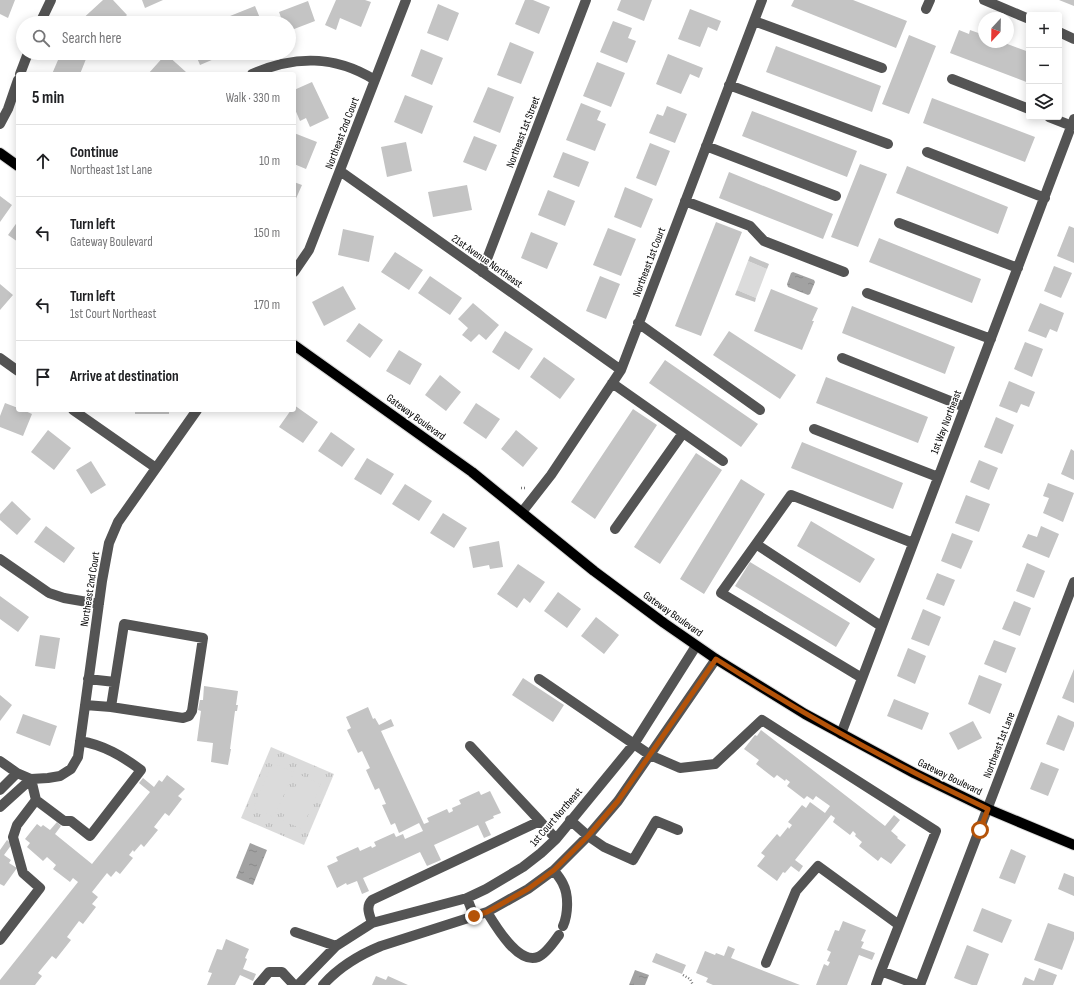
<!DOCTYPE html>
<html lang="en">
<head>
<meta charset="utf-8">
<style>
	:root { --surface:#fff; --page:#f6f6f6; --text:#202124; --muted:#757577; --line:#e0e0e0 }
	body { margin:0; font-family:"Sofia Sans Condensed",sans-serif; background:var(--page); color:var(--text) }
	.controls { position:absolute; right:12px; top:12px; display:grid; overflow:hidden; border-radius:4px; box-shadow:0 2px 10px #0003 }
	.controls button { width:36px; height:36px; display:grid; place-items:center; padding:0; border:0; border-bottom:1px solid var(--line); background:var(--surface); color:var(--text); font:20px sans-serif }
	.compass { position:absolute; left:978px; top:12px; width:36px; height:36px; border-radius:50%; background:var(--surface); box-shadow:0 2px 10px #0003; rotate:202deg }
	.stop { position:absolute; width:12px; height:12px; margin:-9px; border:3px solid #b45309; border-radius:50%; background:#fff }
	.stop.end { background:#b45309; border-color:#fff; box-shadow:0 1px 4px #0008 }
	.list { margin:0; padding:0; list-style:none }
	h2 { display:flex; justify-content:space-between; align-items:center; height:52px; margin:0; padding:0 16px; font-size:17px }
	h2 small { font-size:13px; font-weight:400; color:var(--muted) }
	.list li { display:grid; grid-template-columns:26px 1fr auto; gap:12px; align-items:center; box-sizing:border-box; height:72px; padding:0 16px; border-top:1px solid var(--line) }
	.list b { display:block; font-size:15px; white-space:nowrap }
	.list p { margin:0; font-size:13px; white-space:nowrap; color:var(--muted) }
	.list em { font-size:13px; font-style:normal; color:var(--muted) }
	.icon { flex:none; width:22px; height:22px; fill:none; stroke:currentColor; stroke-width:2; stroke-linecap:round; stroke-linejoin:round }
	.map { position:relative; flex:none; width:1074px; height:985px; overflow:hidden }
	.search { position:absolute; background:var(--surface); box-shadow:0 2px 10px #0003; left:16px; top:16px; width:280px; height:44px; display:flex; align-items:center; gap:10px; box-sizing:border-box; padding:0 14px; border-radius:22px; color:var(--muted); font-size:15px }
	.panel { position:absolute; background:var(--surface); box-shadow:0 2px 10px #0003; left:16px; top:72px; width:280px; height:340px; border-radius:4px }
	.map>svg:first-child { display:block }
</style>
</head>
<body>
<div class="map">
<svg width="1074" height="985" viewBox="0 0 1074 985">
	<defs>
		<pattern id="grass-tufts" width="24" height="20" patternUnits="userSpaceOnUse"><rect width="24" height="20" fill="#dbdbdb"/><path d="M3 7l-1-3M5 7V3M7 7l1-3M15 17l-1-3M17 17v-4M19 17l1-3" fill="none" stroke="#bababa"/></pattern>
		<pattern id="water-ripples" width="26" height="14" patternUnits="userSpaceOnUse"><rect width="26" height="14" fill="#a2a2a2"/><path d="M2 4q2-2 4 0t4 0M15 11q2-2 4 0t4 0" fill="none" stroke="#8a8a8a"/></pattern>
	</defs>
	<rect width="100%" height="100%" fill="#fff"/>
	<!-- grass -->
	<path fill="url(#grass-tufts)" d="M271,747L334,774L304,845L241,818Z"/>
	<!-- pitch -->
	<path fill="#dbdbdb" d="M748,261L767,269L756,298L737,290Z
		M273,763L294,772L274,817L253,808Z
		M300,775L321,784L302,829L282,820Z"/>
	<!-- water -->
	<path fill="url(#water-ripples)" d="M793,272L814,280L815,282L810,294L808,295L788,287L787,284L791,273Z
		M250,843L267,850L253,885L236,878Z
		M635,970L649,975L645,985H629Z"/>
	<!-- building -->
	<path fill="#c4c4c4" d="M0,0H15L8,18L0,14Z
		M103,0H113L127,15L119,23H78Z
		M142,0H163L145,8Z
		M336,0H365L371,2L361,27L340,18L336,30L325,25Z
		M525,0H533L550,7L539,34L515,24Z
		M621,0H652L644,21L617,10Z
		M794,0H853L907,21L896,48L791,6Z
		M1059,0H1074V6Z
		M308,1L315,21L289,31V23H283L279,12Z
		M438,4L459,13L448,41L427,33Z
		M255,6L262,23H233L230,16Z
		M690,9L721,21L717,31L708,27L700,47L678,39Z
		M613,21L632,28L628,38L636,41L627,63L600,52Z
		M959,30L969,34L970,30L984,35V42H1002L1029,52V83L950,53Z
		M909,35L936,46L909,114L882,104Z
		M510,42L534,52L521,84L497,75Z
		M776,46L881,86L872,112L766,72Z
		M421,49L443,58L432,85L411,76Z
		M61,53L88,54L80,74H52Z
		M195,53H228L200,65Z
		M166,54L186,72L184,74H148Z
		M668,54L703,68L699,78L690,74L681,94L656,84Z
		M597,62L625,73L611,107L583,96Z
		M312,82L329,118L310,127L306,118L300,121L294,107V90Z
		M488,87L514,97L500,133L473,122Z
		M405,95L433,106L422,134L394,122Z
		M932,98L1035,137L1025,162L923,123Z
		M581,103L601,111L597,120L606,124L595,151L566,140Z
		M667,106L687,114L675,143L649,133L657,114L663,116Z
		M752,111L857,151L847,177L742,136Z
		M294,133L317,142L306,169L294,164Z
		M474,136L497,145L486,171L463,162Z
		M406,142L412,171L387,177L381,147Z
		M650,143L670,151L656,186L636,178Z
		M563,152L589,162L579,187L553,177Z
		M860,164L887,174L858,247L831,237Z
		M907,166L1008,207L998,234L896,193Z
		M729,172L833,214L823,239L719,198Z
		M294,182L302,185L294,203Z
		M467,185L472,210L433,217L428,192Z
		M625,187L653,199L641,228L614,217Z
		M548,190L575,201L565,226L538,215Z
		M0,196L12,205L0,222Z
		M18,221V242L8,235Z
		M716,222L742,232L701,336L675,326Z
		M1069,226L1074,228V263L1057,256Z
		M608,228L636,239L621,276L593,265Z
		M343,229L374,236L369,262L338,255Z
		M531,232L558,243L547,269L521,258Z
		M879,238L981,279L972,303L869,262Z
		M395,252L423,270L409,290L381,272Z
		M750,256L769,264L767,269L748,261Z
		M1054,266L1072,273L1061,298L1044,291Z
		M430,276L462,298L450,315L418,293Z
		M600,276L620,284L606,319L586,311Z
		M0,284L13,295L0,310Z
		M343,286L356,309L324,326L312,302Z
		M771,289L818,308L812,321H814L802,350L754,331Z
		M737,290L756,298L755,302L735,295Z
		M473,303L499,325L486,340L479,334L471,342L462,335L468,328L458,319Z
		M1040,303L1064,313L1057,332L1050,329L1046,338L1028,331Z
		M852,306L955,347L945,374L842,333Z
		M359,323L383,340L370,358L346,341Z
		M505,331L533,349L519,370L492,352Z
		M729,331L796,375L780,399L713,355Z
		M1025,342L1043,349L1032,377L1014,369Z
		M399,350L422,364L410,385L386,371Z
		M544,357L575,379L560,399L530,377Z
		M665,360L758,424L741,447L649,383Z
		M440,375L461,392L446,411L425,395Z
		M826,377L928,417L918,443L816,403Z
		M1009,381L1035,392L1029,407L1021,404L1017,413L999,406Z
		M5,403L18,408V410H23L32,414L23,436L0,427V416Z
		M476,403L500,419L486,439L463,423Z
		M294,405L318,422L303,443L279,427L291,410H294Z
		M633,409L657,425L595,519L571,502Z
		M135,410H169V414H135Z
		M996,417L1014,425L1002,454L984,447Z
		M48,430L71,448L54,470L31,452Z
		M516,430L538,448L523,467L501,449Z
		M331,432L355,449L342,467L318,451Z
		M802,442L903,483L893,509L791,468Z
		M1071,449L1074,451V480L1061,474Z
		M696,453L722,470L660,564L634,547Z
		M367,458L394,474L381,495L354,479Z
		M979,460L998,468L989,490L970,482Z
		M91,461L106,485L91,494L76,470Z
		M741,479L765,494L704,594L680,579Z
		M1048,483L1074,493L1063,522L1043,513L1049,498L1043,496Z
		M405,484L432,501L419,521L392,504Z
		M966,495L990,504L979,532L955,523Z
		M12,501L31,519L17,535L0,520V514Z
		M443,513L467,528L454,548L430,533Z
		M811,521L875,559L860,583L797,546Z
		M46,526L75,548L64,563L34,542Z
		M1041,526L1059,534L1049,558L1022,547L1028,534L1037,537Z
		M952,533L973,541L961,569L941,561Z
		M499,541L503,567L490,569L489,565L473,568L469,547Z
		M750,562L850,623L836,647L735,586Z
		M1027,563L1045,571L1034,598L1016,591Z
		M518,564L545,582L530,603L524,598L517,608L497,594Z
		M937,573L955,580L944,606L926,599Z
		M558,592L581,609L567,628L544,611Z
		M0,596L29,617L18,632L0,619Z
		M1014,601L1031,608L1020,636L1002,629Z
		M923,609L941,617L929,646L911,639Z
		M596,617L619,635L604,654L581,636Z
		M40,635L60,638L55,669L35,666Z
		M994,640L1016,648L1006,673L984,664Z
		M908,648L926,656L915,684L897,676Z
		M1074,669V703L1062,698Z
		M979,675L1002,684L990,714L968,704Z
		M523,678L564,705L553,722L512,695Z
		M204,686L238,691L236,705H238L237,711H235L230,749H231L228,765L211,762L213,743L197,741L201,711L198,710L200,700H203Z
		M0,695L12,705L0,721Z
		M894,699L929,713L922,730L887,716Z
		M368,707L373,719L375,718L379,725L391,719L394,726L381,731L424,824L429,822L427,818L447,809L449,813L453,811L452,808L461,804L459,800L479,791L481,795L490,791L501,813L493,816L494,818L485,822L491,835L484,838L478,825L434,845L441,860L427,866L420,852L363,878L369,891L362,894L357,881L347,885L346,883L337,888L327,866L338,861L336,857L358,847L360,851L371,846L372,848L376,846L374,842L394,833L396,837L403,834L405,839L423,831L419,823L399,833L395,823L391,825L382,805L386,804L379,788L375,790L366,770L370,768L362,751L358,753L347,730L351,728L346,717Z
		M23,714L57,726L50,746L16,733Z
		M1058,715L1074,722V726L1064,751L1046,744Z
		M973,721L982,738L958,750L949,733Z
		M761,730L885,826L894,815L900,820L891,831L898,837L897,838L906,845L891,864L881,857L878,861L859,846L862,842L855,836L856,834L853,831L850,835L833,822L835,818L831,815L795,860L803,866L799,872L791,866L785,873L783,872L777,881L757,866L765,856L761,853L777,834L780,837L788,827L789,829L792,825L788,822L802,805L806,808L810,802L825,813L830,806L816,796L813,800L807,796L804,799L787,786L790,782L786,779L785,781L777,775L774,778L756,764L759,760L744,749L755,735L757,736Z
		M1041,762L1059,769L1048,796L1030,789Z
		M167,775L185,789L178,796L182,799L169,816L165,813L154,827L158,830L144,847L141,844L134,852L133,850L129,855L133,858L120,874L116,871L111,877L107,873L92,892L98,897L92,904L96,907L83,924L79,921L67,937L71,940L56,959L52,956L38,973L42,976L35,985H0V980L78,882L73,878L70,882L53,869L56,865L47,857L43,861L27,847L30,843L25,839L37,824L41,827L43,825L50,830L57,822L61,826L55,834L92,864L150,792L139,783L143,778L154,787L159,780L162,782Z
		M7,840L12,844L4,855L11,860L9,863L17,868L4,886L0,884V850Z
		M1011,849L1026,856L1015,884L999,878Z
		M1064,873L1074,877V896L1058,889Z
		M982,908L1012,920L1002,943L973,931Z
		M843,921L866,930L861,941L864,942L861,948L875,953L872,960L859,955L847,985H816L824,964L828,966L830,962L827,961L831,952L827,950L835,930L839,931Z
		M1048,923L1074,932V939L1062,970L1034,960Z
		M226,939L249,949L245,958L247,959L243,969L256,974L253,981L240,975L235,985H207L212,973L208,972L217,949L222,950Z
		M967,945L989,954L977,985H972L954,978Z
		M728,946L735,949L731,958L800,985H713L706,982L708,978L696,973L705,951L715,955L716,953L724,956Z
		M656,953L686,965L682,974L652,962Z
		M1039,968L1057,975L1053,985H1022L1025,977L1034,981Z
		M376,976L386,980L388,976L408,985H372Z"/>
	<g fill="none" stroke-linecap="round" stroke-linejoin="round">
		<defs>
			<path id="major" d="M0,153L18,166
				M294,345L472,472L594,571L664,623L716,659L805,714L914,773L988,809L1074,845"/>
		</defs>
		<!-- major casing -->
		<use href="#major" stroke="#dbdbdb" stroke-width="12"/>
		<!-- path -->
		<path stroke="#767676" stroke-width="2.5" stroke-dasharray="1 2" stroke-linecap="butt" d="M521,488H526
			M683,975L690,979L693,985"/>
		<!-- minor -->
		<path stroke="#545454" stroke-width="10" d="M984,0L1029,19
			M926,9L930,0
			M754,21L882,68
			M40,23L51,0
			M1059,32L1074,39
			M20,74L28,53
			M252,74C295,55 335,55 375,80
			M952,79L1029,109
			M729,85L888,144
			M1049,117L1072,126
			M0,124L8,109L18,80
			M706,146L836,196
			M927,152L1045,198
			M340,171L621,370
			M685,201L750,226L764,241L844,272
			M899,223L1018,268
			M294,272L309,250L406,0
			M482,272L586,0
			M867,293L991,339
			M638,323L760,410
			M0,358L18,371
			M842,358L965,407
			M612,383L723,461
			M73,410L156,468
			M814,429L938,477
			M522,512L551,475L621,370L762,0
			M615,529L683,433
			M756,544L881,626
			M0,559L49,593L64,598L99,604
			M862,678L721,593L791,495L913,543
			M88,679L115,682
			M539,679L650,755L680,768L715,764L762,720L936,831L881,971
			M85,705L111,707L183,718L189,716L192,711L203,638L124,624L111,707
			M841,734L1074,119
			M470,746L540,821
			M0,761L17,773L31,779L48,778L60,776L71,769L78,757L102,581L109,543L118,522L197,410
			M0,790L17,773
			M0,807L31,779L36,800L64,821H71L90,836L141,770C122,756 104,745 80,741
			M570,820L588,836L604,847L633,860L656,821L678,830
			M554,870C557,875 561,879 563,884C569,895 568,915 563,926
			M467,898L474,916
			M487,912C495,925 518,965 538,957C546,954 554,942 559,935
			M372,923C370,915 365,907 372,900L540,821L556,839
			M295,932L336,946
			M0,940L40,888L23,873L13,837L17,825L36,800
			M766,963L796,891L818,866L899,925
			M258,985L269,972H282L294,985
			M298,985L336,946L372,923L467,898L486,889L523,867L541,853L556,839L634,744L696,646
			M323,985C339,967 359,955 381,946L487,912L528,889L554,870L588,836L618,801L716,659
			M876,985L881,971L918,985
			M920,985L1074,582"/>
		<!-- major -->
		<use href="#major" stroke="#000" stroke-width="10"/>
	</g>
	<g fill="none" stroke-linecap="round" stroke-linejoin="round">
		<!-- route -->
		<path stroke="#b45309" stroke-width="5" d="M474,916L487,912L528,889L554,870L588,836L618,801L716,659C804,715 894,765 988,809L980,830"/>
	</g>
	<g text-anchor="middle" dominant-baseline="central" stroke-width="3.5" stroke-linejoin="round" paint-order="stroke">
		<!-- street labels -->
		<g font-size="11" fill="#000" stroke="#fff">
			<text transform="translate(523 132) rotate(-69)">Northeast 1st Street</text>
			<text transform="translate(342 133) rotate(-69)">Northeast 2nd Court</text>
			<text transform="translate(487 261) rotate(35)">21st Avenue Northeast</text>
			<text transform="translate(649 262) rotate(-69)">Northeast 1st Court</text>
			<text transform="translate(416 417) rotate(36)">Gateway Boulevard</text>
			<text transform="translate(946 422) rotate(-69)">1st Way Northeast</text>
			<text transform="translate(90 589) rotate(-81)">Northeast 2nd Court</text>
			<text transform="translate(673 614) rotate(35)">Gateway Boulevard</text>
			<text transform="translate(999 745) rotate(-69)">Northeast 1st Lane</text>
			<text transform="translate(950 777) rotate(26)">Gateway Boulevard</text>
			<text transform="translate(556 817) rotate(-49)">1st Court Northeast</text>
		</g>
	</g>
</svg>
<div class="controls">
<button>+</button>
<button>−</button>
<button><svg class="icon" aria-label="layers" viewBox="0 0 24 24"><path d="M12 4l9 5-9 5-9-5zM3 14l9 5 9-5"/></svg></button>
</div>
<svg class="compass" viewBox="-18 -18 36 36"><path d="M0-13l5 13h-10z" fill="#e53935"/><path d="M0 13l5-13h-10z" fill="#757577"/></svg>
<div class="stop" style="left:980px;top:830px"></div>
<div class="stop end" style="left:474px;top:916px"></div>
<div class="search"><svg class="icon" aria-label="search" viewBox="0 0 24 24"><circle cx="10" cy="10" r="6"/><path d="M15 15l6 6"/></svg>Search here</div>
<section class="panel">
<h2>5 min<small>Walk · 330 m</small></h2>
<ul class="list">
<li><svg class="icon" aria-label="ahead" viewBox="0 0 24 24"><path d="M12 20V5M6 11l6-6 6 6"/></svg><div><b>Continue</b><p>Northeast 1st Lane</p></div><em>10 m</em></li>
<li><svg class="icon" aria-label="left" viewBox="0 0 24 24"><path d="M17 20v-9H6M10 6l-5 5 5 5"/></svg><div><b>Turn left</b><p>Gateway Boulevard</p></div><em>150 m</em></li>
<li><svg class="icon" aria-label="left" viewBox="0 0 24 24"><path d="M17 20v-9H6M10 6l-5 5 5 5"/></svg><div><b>Turn left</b><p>1st Court Northeast</p></div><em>170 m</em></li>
<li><svg class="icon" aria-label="arrive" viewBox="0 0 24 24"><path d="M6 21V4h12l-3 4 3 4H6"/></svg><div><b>Arrive at destination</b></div></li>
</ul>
</section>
</div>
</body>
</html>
